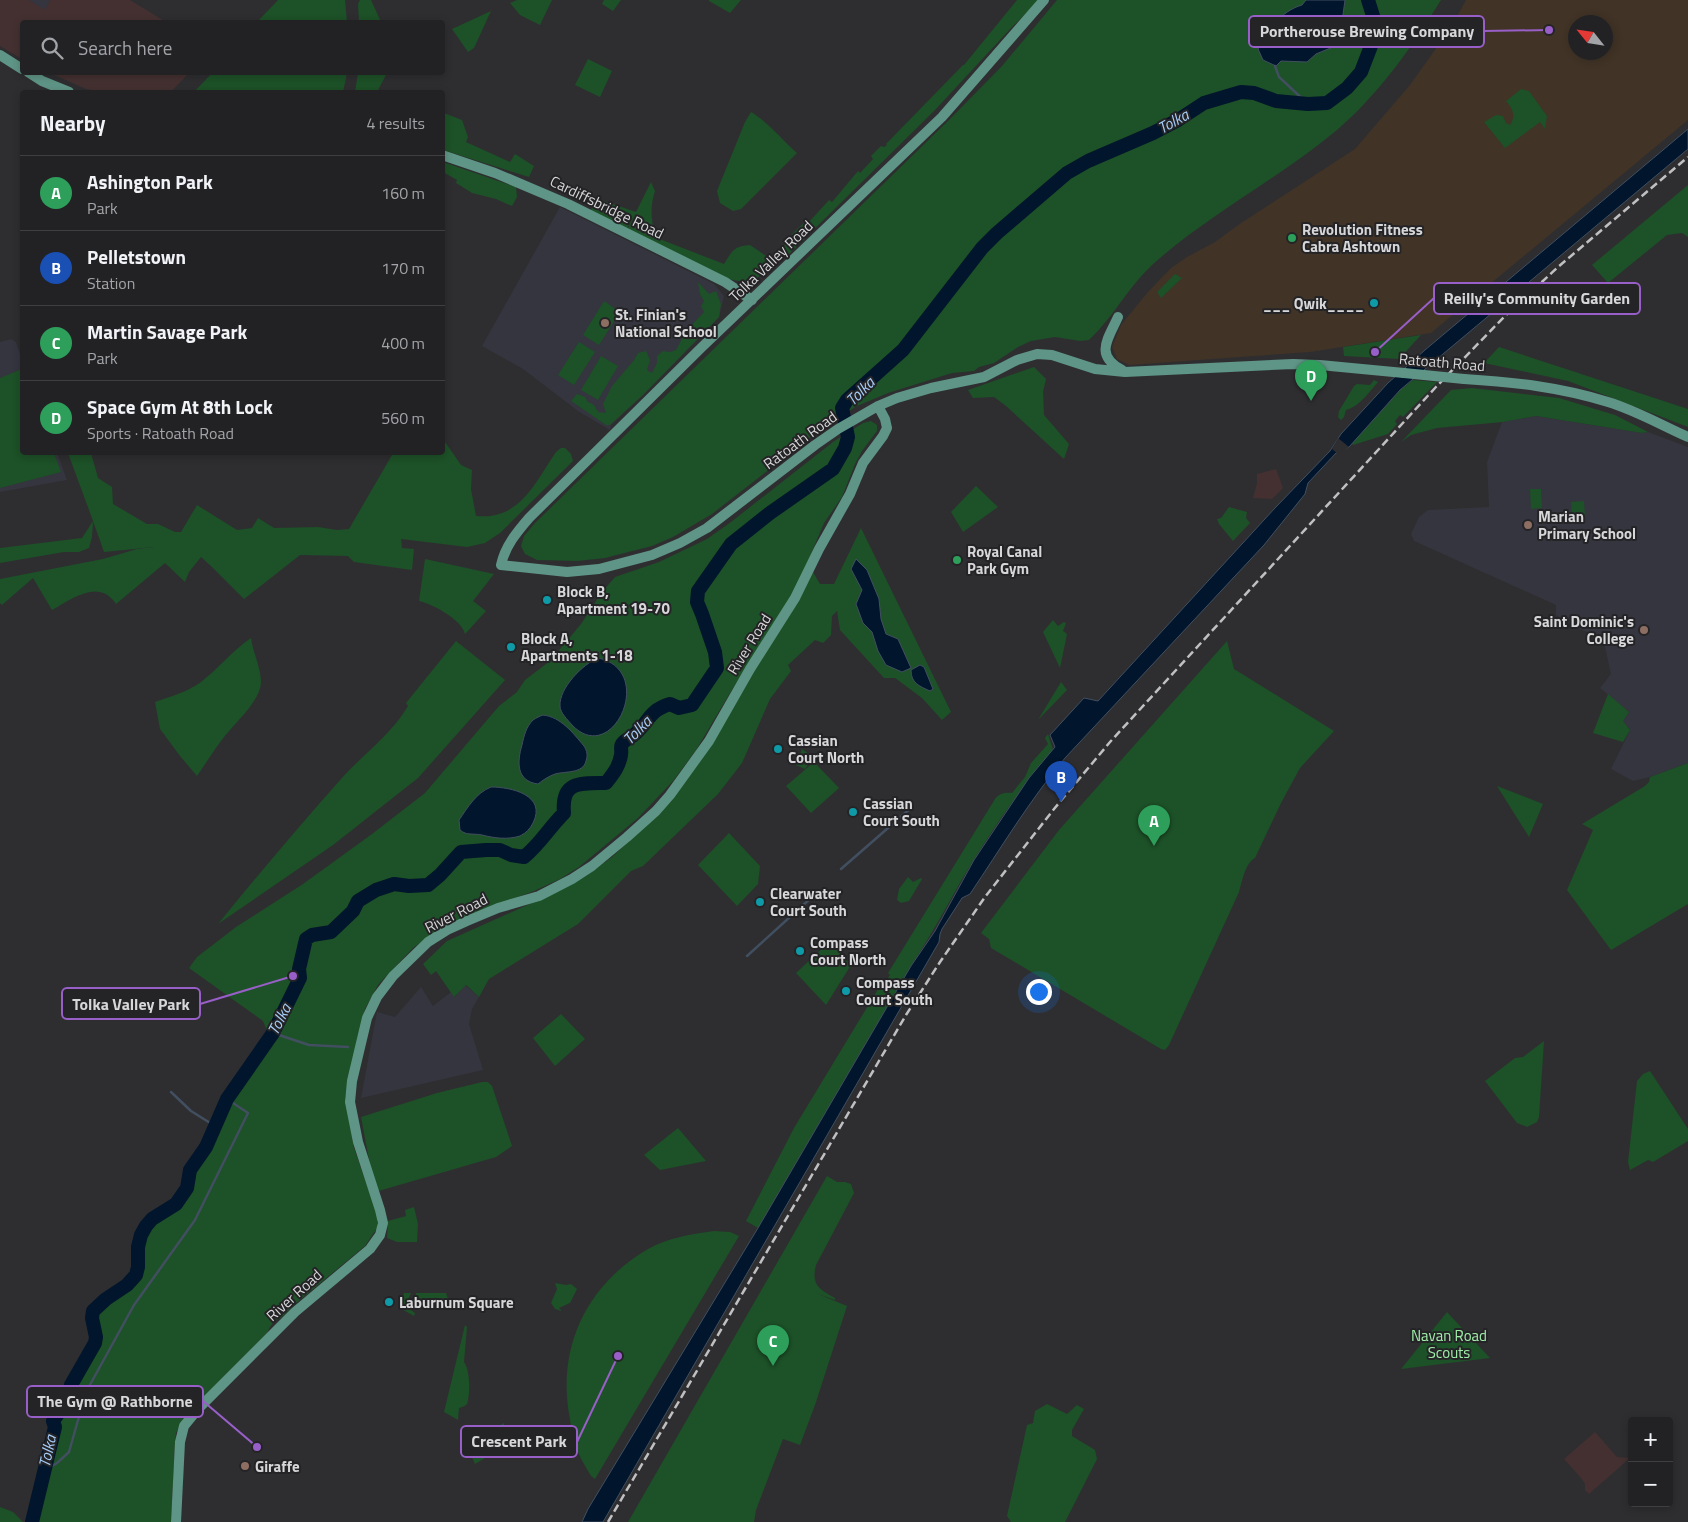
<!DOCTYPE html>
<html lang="en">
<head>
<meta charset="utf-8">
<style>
	:root { --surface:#222225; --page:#2a2a2d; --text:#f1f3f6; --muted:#a2a4a7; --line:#3f3f42; --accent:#8bbbb9 }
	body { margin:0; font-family:"Titillium Web",sans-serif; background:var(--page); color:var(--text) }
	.controls { position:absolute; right:15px; bottom:15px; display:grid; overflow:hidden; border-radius:5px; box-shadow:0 2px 8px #0003 }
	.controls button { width:45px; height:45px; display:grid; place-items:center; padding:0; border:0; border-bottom:1px solid var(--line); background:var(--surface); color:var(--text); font:25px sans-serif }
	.compass { position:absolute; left:1568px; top:15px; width:45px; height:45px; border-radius:50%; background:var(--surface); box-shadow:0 2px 8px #0003; rotate:300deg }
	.you { position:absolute; left:1038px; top:991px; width:18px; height:18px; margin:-12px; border:4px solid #fff; border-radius:50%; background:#1a73e8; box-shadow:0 0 0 8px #1a73e833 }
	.badge { display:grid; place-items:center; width:32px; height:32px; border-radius:50%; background:var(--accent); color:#fff; font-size:16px; font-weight:700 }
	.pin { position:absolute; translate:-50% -41px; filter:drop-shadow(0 1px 2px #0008) }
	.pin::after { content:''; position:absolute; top:26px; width:18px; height:15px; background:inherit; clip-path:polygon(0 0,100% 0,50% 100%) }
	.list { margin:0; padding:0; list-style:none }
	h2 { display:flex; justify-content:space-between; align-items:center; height:65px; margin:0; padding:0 20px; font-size:21px }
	h2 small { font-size:16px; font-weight:400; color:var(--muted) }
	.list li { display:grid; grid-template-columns:32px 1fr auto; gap:15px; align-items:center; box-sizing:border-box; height:75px; padding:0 20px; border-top:1px solid var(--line) }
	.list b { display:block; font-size:19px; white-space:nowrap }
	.list p { margin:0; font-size:16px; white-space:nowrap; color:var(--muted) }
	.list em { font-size:16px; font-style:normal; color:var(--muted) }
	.icon { flex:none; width:28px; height:28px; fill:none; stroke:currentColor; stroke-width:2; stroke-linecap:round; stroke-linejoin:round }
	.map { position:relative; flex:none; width:1688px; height:1522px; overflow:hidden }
	.search { position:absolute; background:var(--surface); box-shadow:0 2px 8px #0003; left:20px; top:20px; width:425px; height:55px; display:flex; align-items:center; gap:12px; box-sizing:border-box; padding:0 18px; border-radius:5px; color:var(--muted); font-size:19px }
	.panel { position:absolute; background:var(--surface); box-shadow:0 2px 8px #0003; left:20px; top:90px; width:425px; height:365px; border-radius:5px }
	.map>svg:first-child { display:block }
</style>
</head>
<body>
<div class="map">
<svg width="1688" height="1522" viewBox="0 0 1688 1522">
	<rect width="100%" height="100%" fill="#2e2e31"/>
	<!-- commercial -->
	<path fill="#443031" d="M0,0H29L45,9L50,0H130L166,22H22V59L0,46Z
		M50,73H189L171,92H102L86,89Z
		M1276,469L1283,488L1272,499L1253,498L1257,483V474Z
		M1595,1432L1617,1457L1630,1458L1589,1494L1585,1490V1484L1581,1478L1564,1459Z"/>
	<!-- industrial -->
	<path fill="#413326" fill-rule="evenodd" d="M1466,0H1688V120L1431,333L1310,352L1129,365L1117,359L1112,347L1121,325L1148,292L1171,268L1187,257L1215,242L1241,223L1355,149L1410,85L1452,26ZM1576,22H1606V52H1576Z"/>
	<!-- built -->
	<path fill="#34353e" d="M29,0H50L45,10Z
		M560,207L714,284L724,296L719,317L708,329L643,395L611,425L610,430L578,411L523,369L482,346Z
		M11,339L16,342L22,359V452L57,453L67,480L0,492V342Z
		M1536,416L1642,433L1648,432L1688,447V763L1650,777L1633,781L1611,769L1630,730L1622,721L1629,712L1600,688L1611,674L1603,638L1580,629L1556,615V605L1414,541L1411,534L1419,517L1428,510L1489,507L1487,462L1502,422Z
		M465,985L479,997L472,1009L469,1024L483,1070L361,1098L377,1012L395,1017L421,987L433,1006L451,992L455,997Z"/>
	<!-- green -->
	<path fill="#1d5127" d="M278,0H345L347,22H257Z
		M360,0H371L381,22H359L358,4Z
		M517,0H552L540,25L520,15L510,3Z
		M604,0H621L613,11L602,4Z
		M709,0H741L730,13L709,1Z
		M1017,0H1040L1012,27L935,110L788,255L773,263L755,280L744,282L728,279L626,232L651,182L655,191C650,206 651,220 655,236L657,238L724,264C732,251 734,246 750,245L769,258L774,253L776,254L793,236L792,234L807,220L809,222L829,200L832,202L858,171L860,173L873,159L871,156L881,146L884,147L887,145L886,144L963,65H964Z
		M1057,0H1441C1412,47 1379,94 1337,130C1278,179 1209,214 1152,265C1128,287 1113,318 1089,340L1080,341L1055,337L1031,341L1018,347L994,363L979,367L974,371L952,373L888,393L857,406L826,425L712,514L673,537L652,546L605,558L577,561L537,560L525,554L521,546L524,536L535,523L951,118L1002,66Z
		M491,11L474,48L468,52L452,29Z
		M588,59L612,71L600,97L575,85Z
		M212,73V72L347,73L343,92H194Z
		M358,73V72L387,73L377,92H355Z
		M1521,89L1529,91L1547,116L1545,129L1540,122L1505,148L1484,122L1496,115L1503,116L1506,123L1510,125C1516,116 1513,109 1506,101Z
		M751,112C768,122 782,140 797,153L741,209L733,211L720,203L717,191L745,122Z
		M444,113L462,120L468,137L466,142L510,162L515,154L534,166L529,177L443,150Z
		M443,162L516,187L517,197L512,206L496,199L472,193L456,183L457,180L443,172Z
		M1688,185V237L1682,233L1667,235L1608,283L1592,265Z
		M598,199L636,212L625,232L588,214Z
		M1175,274L1182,278L1161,298L1157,292Z
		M698,282L709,294L716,291L721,304L719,317L643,395L610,425H606L571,401L577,394L585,397L588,402L594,405L598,412L606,413L603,404L612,386L634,360L638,353L646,351L650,360L647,370L652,373L657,363V356L663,351L670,352L676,350L686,331L704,312L701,306L704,301L700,294Z
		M604,301L620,312L599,345L583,335Z
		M1421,335L1399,359L1344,356L1343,347Z
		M579,342L595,352L574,385L558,375Z
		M1499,347L1688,409V427L1568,381L1484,363Z
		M601,356L618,366L598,400L581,390Z
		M1034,367L1046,379L1043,392L1044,415L1069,444L1064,459L1006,406L994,397L973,398L968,390Z
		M22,369V452L54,453L61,472L0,488V378Z
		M1374,380L1378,382C1370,391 1359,407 1346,410L1344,417L1341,420L1338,417L1339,411L1354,386L1357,384L1370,385Z
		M1413,380L1437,382L1403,417L1400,415L1395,421L1397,424L1388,434L1353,445L1352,443L1400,390Z
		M1472,388L1559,398L1615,415L1648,432L1642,433L1536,416L1503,422L1437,428L1411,435L1401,442L1451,390Z
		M871,421L877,425V431L862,451L855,464L842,497L824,523L798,585L730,693L696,750L673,781L638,818L579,867L560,879L534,891L507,901L434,933L413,948L378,985L365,1009L345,1097L354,1148L377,1214V1228L365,1246L295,1304L281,1318L275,1320L270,1327L267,1333L184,1416L176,1433L175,1443L171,1522H32L54,1427L53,1421L67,1401L71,1385L95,1343C96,1334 89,1319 94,1310C103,1295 124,1291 134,1277C143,1265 133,1243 146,1226C156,1211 179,1208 187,1189C189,1183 188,1176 190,1170C194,1160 203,1154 207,1145C214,1130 219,1114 227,1100C239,1078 256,1058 270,1038L263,1021L189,968L197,957L236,927L303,884L372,834L425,793L499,706L517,692L525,680L550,661L581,624L602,592L615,577L659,562L707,539L731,522L833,442L863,423Z
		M443,439L461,465L472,470L471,489L476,516C482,516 489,517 495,515C525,509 540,475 556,452L561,448H565L571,454L573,461L500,533L485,543L467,547L401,539L402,548L414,549L412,570L354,562L348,556L300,555L244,599L213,568L201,557L189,572L185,582L165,563L116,604C99,578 72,599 52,610L33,578L2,605L0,603V579L103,559L137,549L154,547L104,552L93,521L92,537L89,548L79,552H64L0,563V548L82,538L93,521L68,453H91L98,478L112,487L113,504L147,524H158L175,532H181L197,505L237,530L252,528L258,518L274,528L318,527L337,530L349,529L392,455L396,453L442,452Z
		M976,486L998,507L963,532L951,512Z
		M1530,489H1541L1542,508L1531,509Z
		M1584,501L1585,517L1572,518L1571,502Z
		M1229,507L1247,512L1246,518L1250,523L1233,541L1219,524L1217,519L1221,518Z
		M861,528L951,712L942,720L922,698L895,678H884L840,630L837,611L832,616L831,635L823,643L815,640L788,665L791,671L770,699L742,763L718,794L643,866L631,871L578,924L489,979L479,997L466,985L454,997L436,971L431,975L423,964L447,941L552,894L586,876L612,857L661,810L697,764L813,572L820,584H834Z
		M425,559L494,574L473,601L486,611L465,634C462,620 433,604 419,601Z
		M1053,620L1058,626L1064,622L1066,623L1063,631L1067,634L1060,668L1043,632Z
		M251,638C253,653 261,667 261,683C260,701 235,723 224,737C214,750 206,763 197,776L180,756L160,729L155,702C172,696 187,692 201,682C219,668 233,650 251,638Z
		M456,641L505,680L418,778L333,845L218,924C258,875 299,826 341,779C363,754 391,735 408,706L406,703Z
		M1227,641L1234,669L1334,731L1300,768L1281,803L1255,858C1245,863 1242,882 1239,892L1169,1045L1165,1050L1161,1049L991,948L989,939L981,933L1059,830Z
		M1061,682L1067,690L1038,720Z
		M1608,694L1629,712L1623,721L1630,730L1623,742L1593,733Z
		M1048,734L1053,750C1019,790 988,835 961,881C945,910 929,938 911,966L758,1228L746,1221L794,1128L883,981H886L890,975L888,973L995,799C999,793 1006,792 1012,793L1025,777L1031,763L1048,744L1045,738Z
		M802,749L813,757L805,769L796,765Z
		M814,762L839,788L811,813L786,786Z
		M1688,763V904L1611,950L1567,890L1593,830L1582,824L1645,786L1649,782L1650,777Z
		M1497,786L1543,804L1529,837Z
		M729,833L760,866L758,884L737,906L698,865Z
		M908,877L913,882L921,878L922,879L909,901L901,903L897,900L899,889Z
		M829,942L851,965L826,1005L796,973Z
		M561,1014L585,1039L555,1066L533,1038Z
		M1544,1041L1539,1117L1537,1122L1527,1127L1517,1123L1485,1081L1515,1058L1523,1057Z
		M1650,1071L1688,1129V1141L1653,1162L1648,1160L1630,1170L1628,1162L1637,1081L1643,1074Z
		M482,1082H488L492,1086L512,1146L496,1157L375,1192L361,1117L437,1093Z
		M678,1128L706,1161L660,1170L644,1155Z
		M827,1176L837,1182H845L851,1184L854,1193L816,1265C811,1285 819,1289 835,1298V1300L818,1294L847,1306L815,1405L800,1445L783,1439L756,1510L754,1522H628Z
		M414,1207L418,1224L417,1242H397L387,1238L388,1221L406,1216L405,1210Z
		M714,1231L730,1232L739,1236L595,1479L591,1476C585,1466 579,1456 575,1445C572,1437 571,1428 570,1419C556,1349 586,1285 648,1249C667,1238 692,1234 714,1231Z
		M555,1283L566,1285L571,1284L577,1289L570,1303L559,1308L562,1311L555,1309L551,1303L557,1289Z
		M404,1293H411L405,1306L415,1313L414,1316L400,1308Z
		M416,1293H446L448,1299L415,1302Z
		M1447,1312L1490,1358L1401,1369Z
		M465,1325L467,1327L464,1362C470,1370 470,1391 468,1400C468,1405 464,1407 459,1408L458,1420L444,1412Z
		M1047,1404L1067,1414L1077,1405L1084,1409L1072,1430V1436L1095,1450L1097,1459L1065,1522H1011L1007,1516L1027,1425L1033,1423L1035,1411Z
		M504,1423L505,1446L475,1464L472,1457L474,1444L481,1443V1446H488V1442L497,1441L496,1427Z
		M0,1507L13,1512L23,1522H0Z"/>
	<!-- water -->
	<path fill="#01152c" stroke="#414f60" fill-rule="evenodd" d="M1306,0H1345L1341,29L1333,47L1316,54L1307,62L1281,61L1276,66L1263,60L1258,49C1268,30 1281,11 1302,5ZM1300,24L1303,27L1297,39L1291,40L1285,37L1287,32Z
		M1688,129V149L1400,390L1349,447L1336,453L1308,483L1305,494L1264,545L1065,758C1029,801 1001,848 970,894L962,898L942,929L940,934L939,942L603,1522H582L588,1509L758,1228L911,966L935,931L974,860L1029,778L1055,747L1050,735L1084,698L1098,701L1275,508L1330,451L1341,434L1388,383L1425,350Z
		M856,559L867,570L879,599L881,619L886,634L898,639L911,668L902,672L886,665L878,651L872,632L863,623L856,604L862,590L851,569Z
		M598,658C657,670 613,768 572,725C568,720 560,713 560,706C559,688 583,664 598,658Z
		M920,665L924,667L933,689L930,691C919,686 911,683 911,670Z
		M543,715C561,717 573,733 584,746C587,751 588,755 586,761C583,774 565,771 555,774C549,776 543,780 538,784C516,781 517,762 522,745C524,736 526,727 533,720C536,718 540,716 543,715Z
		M491,787C511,787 547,795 533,823C530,829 526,833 520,836C507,840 494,838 482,835C473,833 467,836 460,830L459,820C468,807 476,793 491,787Z"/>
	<!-- pier -->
	<path fill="#2e2e31" d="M1338,438L1349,447L1338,454L1332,449Z"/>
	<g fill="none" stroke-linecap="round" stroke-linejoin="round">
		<!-- stream -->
		<path stroke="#414f60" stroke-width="2.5" d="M1275,66L1279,77L1308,104
			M841,869L911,808
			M747,956L812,897
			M273,1033L309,1045L348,1047
			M171,1092L191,1111L215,1126
			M44,1471L57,1463L69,1452L86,1392L134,1305L195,1220L248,1113L227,1099"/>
		<!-- river -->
		<path stroke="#01152c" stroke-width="14" d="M32,1522L55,1427L53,1421L67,1401L71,1385L95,1343L96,1337L92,1318L93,1311L106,1299L127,1285L136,1275L138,1267V1247L141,1235L146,1226L152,1219L176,1204L187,1188L190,1170L206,1147L227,1099L273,1033L300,978L299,969L306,939L312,935L331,932L353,911L358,901L376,890L394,884L409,886L428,885L440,875L461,852L486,850H500L511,855L524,857C540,844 549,828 564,813C561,781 580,783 606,783C613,774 619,767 621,755C622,751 620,747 622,744C625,739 631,738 635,734C650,721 648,711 670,704L679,708L692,705L717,668L715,652L702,614L697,602L698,591L731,544L770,513L833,469L845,448L848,437L842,408L847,400L903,350L982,248L997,233L1067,173L1088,161L1153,133L1178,120L1204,103L1241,92L1254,93L1276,101L1308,104L1327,103L1347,88L1361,72L1371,46L1374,19L1368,0"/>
		<!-- secondary -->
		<path stroke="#5f9586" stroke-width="10" d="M1044,0L942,117L702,347L529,518C517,532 505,546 501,565L567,572L599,569L652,555L680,543L707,528L815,445L838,429L878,406L897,398L931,388L984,377L1017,360L1037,354L1052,355L1095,369L1125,372L1293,364L1320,365L1404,373
			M0,55L22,69
			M28,72L42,81L69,92
			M442,155L495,173L568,204L725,282L752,300
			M1118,317C1108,339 1094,355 1122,370
			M1464,379C1513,382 1560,387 1608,402C1635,410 1661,425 1688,437
			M176,1522L180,1442L184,1426L197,1410L295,1312L370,1249L380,1235L383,1223L380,1210L358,1142L350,1102L352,1081L367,1018L377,997L393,976L428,942L447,930L467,921L498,908L539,896L572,879L592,866L627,837L656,811L670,795L709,741L750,669L795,598L819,549L850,494L863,463L883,436L887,428L885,419L878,406"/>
		<!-- rail -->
		<path stroke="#c0c0c2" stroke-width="2.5" stroke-dasharray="8 4" stroke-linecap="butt" d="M608,1522L906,1015L940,962L985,897L1054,809L1110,742L1435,388L1504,317L1558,267L1688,157"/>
		<!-- secondary-bridge -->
		<path stroke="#5f9586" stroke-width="10" d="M1404,373L1464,379"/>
	</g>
	<!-- markers -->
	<g fill="#2e9e5b" stroke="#242427" stroke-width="2">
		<circle cx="1292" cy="238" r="5"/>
		<circle cx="957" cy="560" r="5"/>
	</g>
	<g fill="#0f9aa8" stroke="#242427" stroke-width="2">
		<circle cx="1374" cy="303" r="5"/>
		<circle cx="547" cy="600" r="5"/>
		<circle cx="511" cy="647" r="5"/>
		<circle cx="778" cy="749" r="5"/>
		<circle cx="853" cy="812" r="5"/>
		<circle cx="760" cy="902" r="5"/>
		<circle cx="800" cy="951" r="5"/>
		<circle cx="846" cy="991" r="5"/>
		<circle cx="389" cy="1302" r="5"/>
	</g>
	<g fill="#8d6e63" stroke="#242427" stroke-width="2">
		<circle cx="605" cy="323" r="5"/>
		<circle cx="1528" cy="525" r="5"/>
		<circle cx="1644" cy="630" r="5"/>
		<circle cx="245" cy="1466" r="5"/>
	</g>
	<g text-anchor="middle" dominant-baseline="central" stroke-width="4" stroke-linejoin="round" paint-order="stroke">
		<!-- street labels -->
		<g font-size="15" fill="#d7d7d9" stroke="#242427">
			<text transform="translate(607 207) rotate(26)">Cardiffsbridge Road</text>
			<text transform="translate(771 261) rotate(-44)">Tolka Valley Road</text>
			<text transform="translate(1442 362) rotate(5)">Ratoath Road</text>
			<text transform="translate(800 440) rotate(-36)">Ratoath Road</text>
			<text transform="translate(749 644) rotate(-58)">River Road</text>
			<text transform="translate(456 913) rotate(-27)">River Road</text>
			<text transform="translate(294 1295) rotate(-42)">River Road</text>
		</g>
		<!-- poi labels -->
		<g font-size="15" font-weight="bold" fill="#d7d7d9" stroke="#242427" text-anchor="start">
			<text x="1302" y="229">Revolution Fitness<tspan x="1302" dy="17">Cabra Ashtown</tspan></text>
			<text x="1364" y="303" text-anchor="end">___ Qwik____</text>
			<text x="615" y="314">St. Finian's<tspan x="615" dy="17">National School</tspan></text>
			<text x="1538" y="516">Marian<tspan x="1538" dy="17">Primary School</tspan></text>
			<text x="967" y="551">Royal Canal<tspan x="967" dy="17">Park Gym</tspan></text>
			<text x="557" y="591">Block B,<tspan x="557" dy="17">Apartment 19-70</tspan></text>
			<text x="1634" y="621" text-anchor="end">Saint Dominic's<tspan x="1634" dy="17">College</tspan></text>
			<text x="521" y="638">Block A,<tspan x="521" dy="17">Apartments 1-18</tspan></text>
			<text x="788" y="740">Cassian<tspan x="788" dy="17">Court North</tspan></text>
			<text x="863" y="803">Cassian<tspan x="863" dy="17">Court South</tspan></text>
			<text x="770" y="893">Clearwater<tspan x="770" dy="17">Court South</tspan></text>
			<text x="810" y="942">Compass<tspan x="810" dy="17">Court North</tspan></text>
			<text x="856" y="982">Compass<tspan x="856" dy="17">Court South</tspan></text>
			<text x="399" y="1302">Laburnum Square</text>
			<text x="255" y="1466">Giraffe</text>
		</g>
		<!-- park labels -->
		<g font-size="15" fill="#a0eda9" stroke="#242427">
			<text x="1449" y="1335">Navan Road<tspan x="1449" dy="17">Scouts</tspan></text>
		</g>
		<!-- water labels -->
		<g font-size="16" font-style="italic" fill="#a7cdf7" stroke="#242427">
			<text transform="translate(1173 121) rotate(-29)">Tolka</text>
			<text transform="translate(860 391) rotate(-45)">Tolka</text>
			<text transform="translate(637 730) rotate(-46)">Tolka</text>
			<text transform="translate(279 1019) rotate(-63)">Tolka</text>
			<text transform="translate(47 1451) rotate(-78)">Tolka</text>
		</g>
	</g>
	<!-- callouts -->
	<path fill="none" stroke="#975fc7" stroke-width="2" d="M1549 30L1484 31M1375 352L1434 298M293 976L200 1004M257 1447L203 1401M618 1356L577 1442"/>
	<g fill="#975fc7" stroke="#242427" stroke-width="2">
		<circle cx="1549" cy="30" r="5"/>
		<circle cx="1375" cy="352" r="5"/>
		<circle cx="293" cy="976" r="5"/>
		<circle cx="257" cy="1447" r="5"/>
		<circle cx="618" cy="1356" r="5"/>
	</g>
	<g fill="#242427" stroke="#975fc7" stroke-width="2">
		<rect x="1249" y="16" width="235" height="31" rx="5"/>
		<rect x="1434" y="283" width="206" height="31" rx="5"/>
		<rect x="62" y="988" width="138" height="31" rx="5"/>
		<rect x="27" y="1386" width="176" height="31" rx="5"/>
		<rect x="461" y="1426" width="116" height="31" rx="5"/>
	</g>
	<g font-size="16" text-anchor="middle" font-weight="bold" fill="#d7d7d9">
		<text x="1367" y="37">Portherouse Brewing Company</text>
		<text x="1537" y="304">Reilly's Community Garden</text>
		<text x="131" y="1010">Tolka Valley Park</text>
		<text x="115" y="1407">The Gym @ Rathborne</text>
		<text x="519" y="1447">Crescent Park</text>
	</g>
</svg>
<div class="controls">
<button>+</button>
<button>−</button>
</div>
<svg class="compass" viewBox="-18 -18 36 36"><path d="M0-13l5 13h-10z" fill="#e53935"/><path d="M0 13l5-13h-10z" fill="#a2a4a7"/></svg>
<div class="you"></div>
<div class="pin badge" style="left:1154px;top:846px;background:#2e9e5b">A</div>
<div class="pin badge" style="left:1061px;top:802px;background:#1a4fb4">B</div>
<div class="pin badge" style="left:773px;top:1366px;background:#2e9e5b">C</div>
<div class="pin badge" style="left:1311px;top:401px;background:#2e9e5b">D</div>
<div class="search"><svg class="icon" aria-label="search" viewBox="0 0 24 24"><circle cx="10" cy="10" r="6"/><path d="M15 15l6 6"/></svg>Search here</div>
<section class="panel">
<h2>Nearby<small>4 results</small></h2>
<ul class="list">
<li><span class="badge" style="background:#2e9e5b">A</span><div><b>Ashington Park</b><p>Park</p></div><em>160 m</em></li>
<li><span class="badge" style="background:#1a4fb4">B</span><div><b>Pelletstown</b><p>Station</p></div><em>170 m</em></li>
<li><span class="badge" style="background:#2e9e5b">C</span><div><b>Martin Savage Park</b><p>Park</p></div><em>400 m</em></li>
<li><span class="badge" style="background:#2e9e5b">D</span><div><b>Space Gym At 8th Lock</b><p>Sports · Ratoath Road</p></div><em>560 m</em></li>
</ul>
</section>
</div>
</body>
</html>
